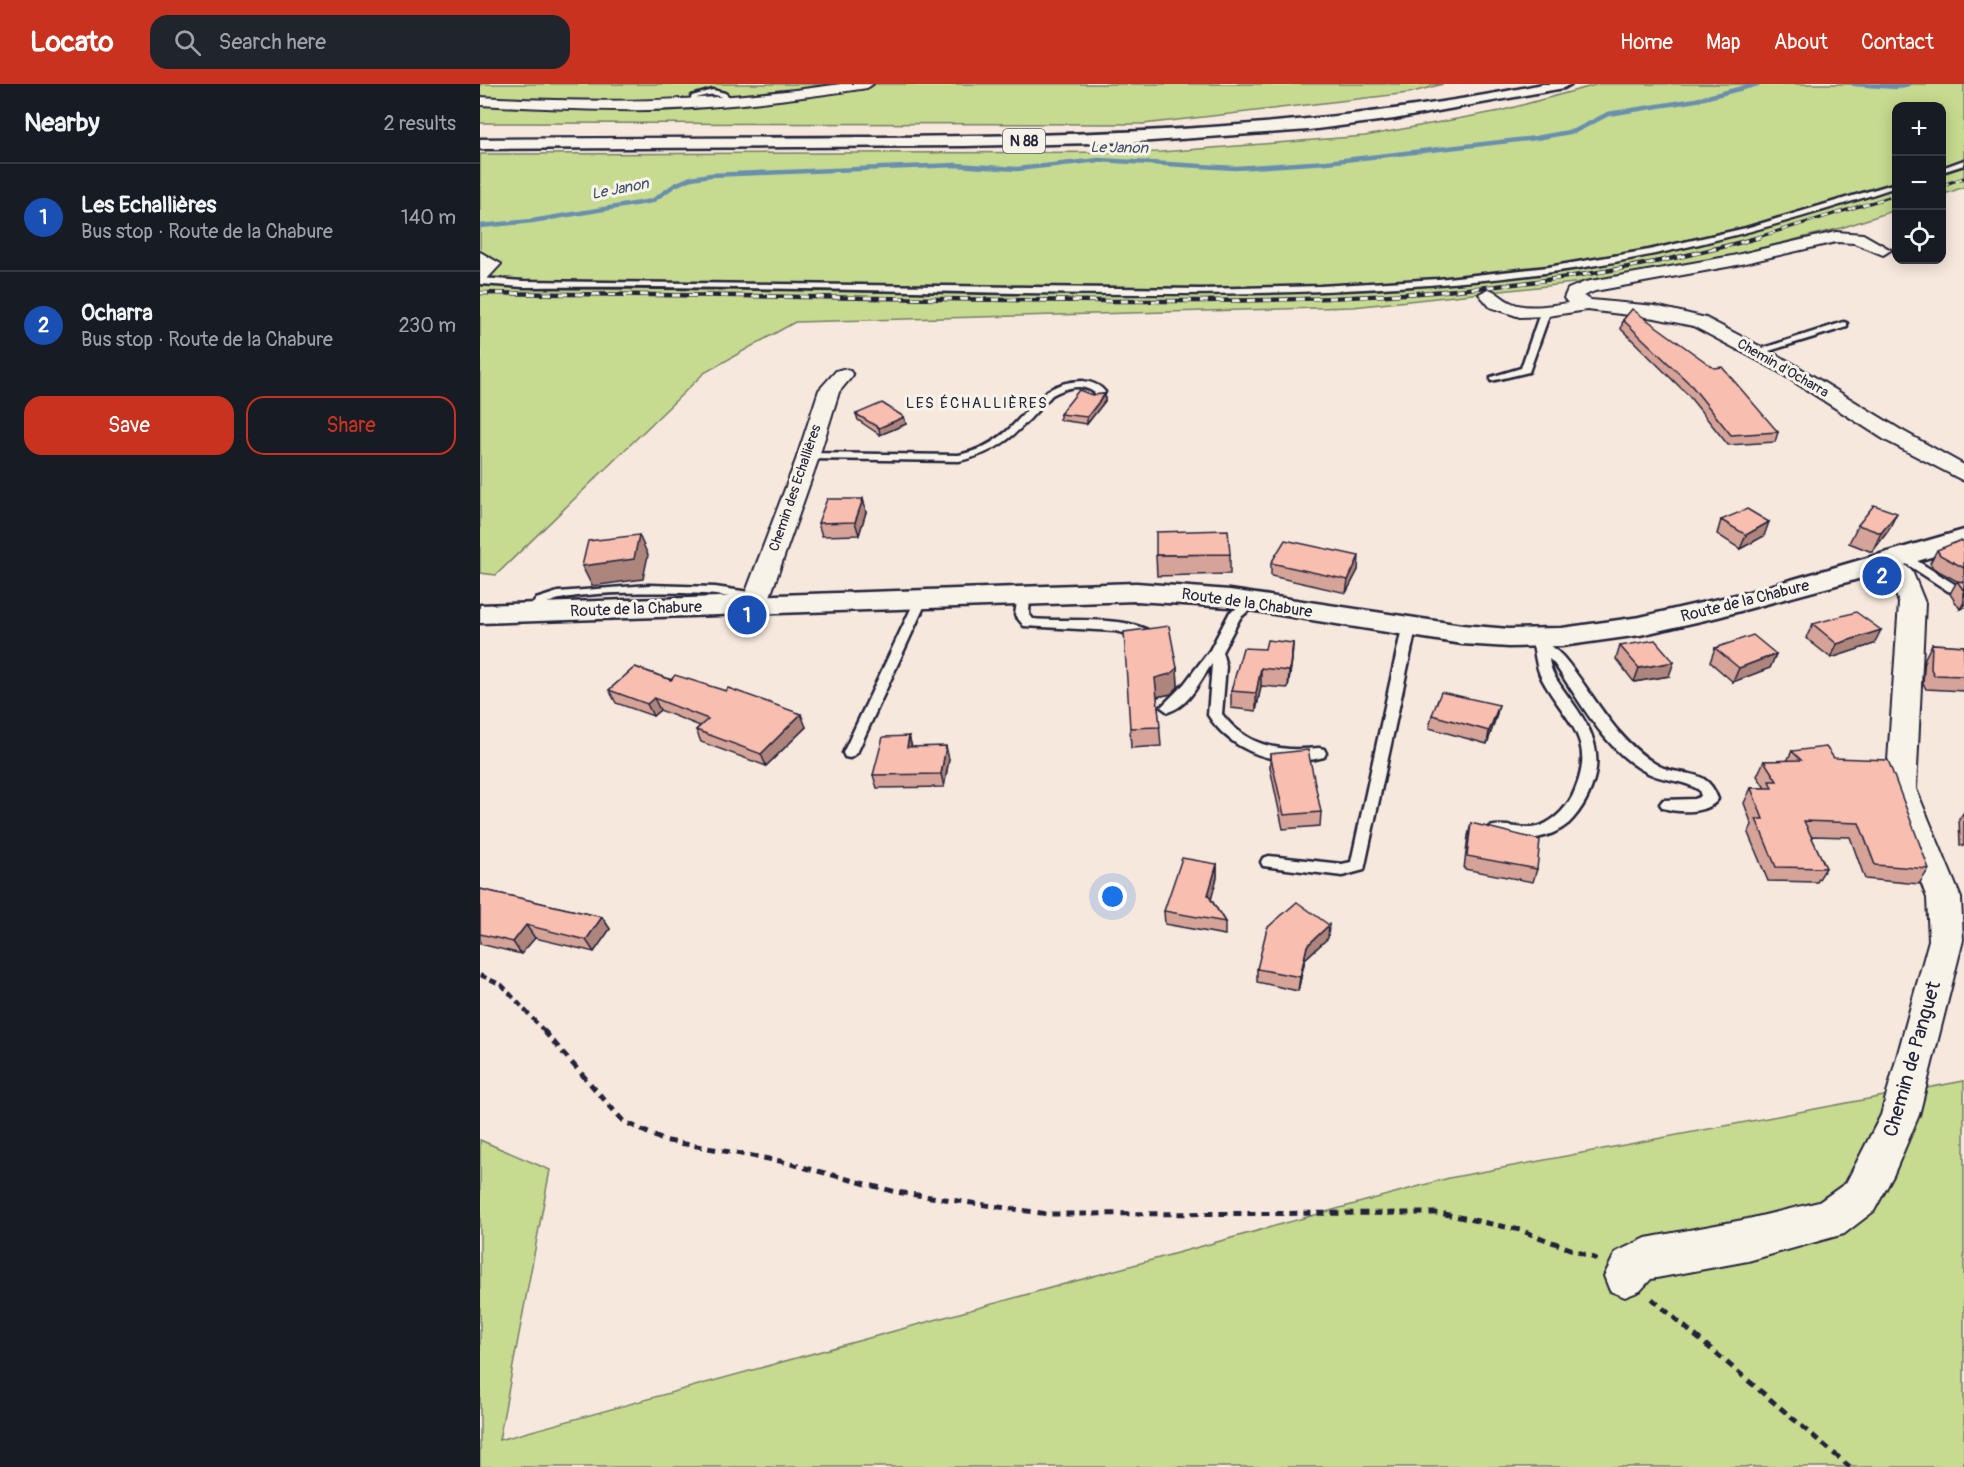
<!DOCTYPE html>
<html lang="en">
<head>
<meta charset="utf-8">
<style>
	:root { --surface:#171b24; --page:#20242c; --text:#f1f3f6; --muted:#9ea1a6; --line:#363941; --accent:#c8321e }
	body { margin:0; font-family:Pangolin,sans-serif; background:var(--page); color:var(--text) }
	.controls { position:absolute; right:18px; top:18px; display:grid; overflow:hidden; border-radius:12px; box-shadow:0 3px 15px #0003 }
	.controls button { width:54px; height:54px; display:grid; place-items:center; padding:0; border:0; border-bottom:2px solid var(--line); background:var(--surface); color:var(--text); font:30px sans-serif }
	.you { position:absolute; left:633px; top:813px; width:21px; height:21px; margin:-15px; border:4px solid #fff; border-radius:50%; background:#1a73e8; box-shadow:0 0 0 9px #1a73e833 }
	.badge { display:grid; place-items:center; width:39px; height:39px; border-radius:50%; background:var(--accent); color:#fff; font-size:20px; font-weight:700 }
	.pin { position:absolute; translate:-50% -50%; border:3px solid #fff; box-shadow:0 2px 6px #0006 }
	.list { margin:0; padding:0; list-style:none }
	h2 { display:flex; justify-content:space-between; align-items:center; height:78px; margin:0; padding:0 24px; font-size:26px }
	h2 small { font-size:20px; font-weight:400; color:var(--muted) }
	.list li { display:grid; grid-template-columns:39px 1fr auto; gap:18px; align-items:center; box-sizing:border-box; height:108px; padding:0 24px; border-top:2px solid var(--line) }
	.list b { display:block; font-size:22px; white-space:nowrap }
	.list p { margin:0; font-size:20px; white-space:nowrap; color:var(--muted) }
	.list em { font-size:20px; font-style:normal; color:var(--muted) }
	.actions { display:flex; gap:12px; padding:18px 24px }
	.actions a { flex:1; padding:14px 0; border:2px solid var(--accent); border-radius:18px; text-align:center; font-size:21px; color:var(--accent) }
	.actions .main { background:var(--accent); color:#fff }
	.icon { flex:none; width:33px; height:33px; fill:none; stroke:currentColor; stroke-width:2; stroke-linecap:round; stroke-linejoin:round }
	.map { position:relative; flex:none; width:1484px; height:1383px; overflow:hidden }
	header { display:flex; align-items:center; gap:36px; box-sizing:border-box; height:84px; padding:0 30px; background:var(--accent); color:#fff }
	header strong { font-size:28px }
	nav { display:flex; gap:33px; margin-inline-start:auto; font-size:21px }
	.search { width:420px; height:54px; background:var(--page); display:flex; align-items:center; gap:15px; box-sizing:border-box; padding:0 21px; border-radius:18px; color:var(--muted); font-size:22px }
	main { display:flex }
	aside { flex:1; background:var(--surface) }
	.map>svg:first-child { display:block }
</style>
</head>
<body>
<header>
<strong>Locato</strong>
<div class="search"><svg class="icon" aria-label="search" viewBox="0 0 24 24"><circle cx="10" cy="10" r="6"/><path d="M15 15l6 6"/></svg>Search here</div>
<nav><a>Home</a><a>Map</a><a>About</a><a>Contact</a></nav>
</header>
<main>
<aside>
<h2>Nearby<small>2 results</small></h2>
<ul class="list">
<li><span class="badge" style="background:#1a4fb4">1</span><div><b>Les Echallières</b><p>Bus stop · Route de la Chabure</p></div><em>140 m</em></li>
<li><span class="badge" style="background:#1a4fb4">2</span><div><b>Ocharra</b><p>Bus stop · Route de la Chabure</p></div><em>230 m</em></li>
</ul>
<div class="actions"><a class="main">Save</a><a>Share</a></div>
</aside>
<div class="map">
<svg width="1484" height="1383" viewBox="0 0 1484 1383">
	<rect width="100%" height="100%" fill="#f7e8dd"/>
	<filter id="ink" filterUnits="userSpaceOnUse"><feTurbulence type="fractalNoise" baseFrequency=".0167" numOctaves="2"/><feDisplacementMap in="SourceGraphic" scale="12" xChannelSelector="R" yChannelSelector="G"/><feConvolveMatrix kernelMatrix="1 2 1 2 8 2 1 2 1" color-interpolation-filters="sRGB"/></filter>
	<g filter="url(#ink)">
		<!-- green -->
		<path fill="#c6db90" stroke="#747e66" stroke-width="1.5" d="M0,0H963L929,9L663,40L0,39Z
			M1119,0H1484V103L1462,111V22H1416V126L1361,144L1229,177L1112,197L873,223L315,238L224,289L16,491L0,489V70L681,68L885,52L1020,27Z
			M1484,997V1383H0V1056L70,1086L19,1356L969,1094Z"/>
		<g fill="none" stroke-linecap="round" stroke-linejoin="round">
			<!-- stream -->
			<path stroke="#6a8fae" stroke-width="4.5" d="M1374,0L1416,3L1428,0
				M0,142L52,137L172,117L195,101L211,94L231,91L476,81L537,85L619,76L755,84L847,78L1056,54L1095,47L1128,30L1216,16L1278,0"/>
			<defs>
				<path id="lane" d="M233,6L245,9L254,17L249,18C239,9 229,9 217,14L213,21L208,20L212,12Z
					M1484,76V81L1462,88V84Z
					M1416,99V103C1302,141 1185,173 1065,189C890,212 714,211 537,209C372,206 208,202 43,203L0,200V194L43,197L722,205L840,202L958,195L1068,183L1169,166L1266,144Z
					M1066,223L1071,226L1049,288L1011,297V293L1041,284L1061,226Z
					M1364,238L1367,239V243L1279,270L1271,268Z
					M602,297C611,298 619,300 625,308L621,315H613L615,309C601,298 585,304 572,311C541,344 525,367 479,377L328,375L322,372L328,369L479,371C497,367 512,360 526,348C553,324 561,298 602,297Z
					M1426,470L1476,501L1484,503V511L1468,507L1422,477V471Z
					M169,501L235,503L283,510L284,513C278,519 247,512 236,511C203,508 93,505 66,520C62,522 61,527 59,531H49L48,528L56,515L78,508Z
					M544,507L550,511L549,530L553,535C587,539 659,528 682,557L675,561L661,553L635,547L544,542L535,531L538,511Z
					M442,510L448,514L377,669L370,674L365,673L363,669L436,514Z
					M766,512L772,516L768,527L760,534L742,568L746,582L742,630C767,663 800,668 839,664L844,665L846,669L844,673C801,685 752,669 728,631L732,580C719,597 711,621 688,628L681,623L704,600L730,566L750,528L756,525L761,513Z
					M929,540L936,544L884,786L862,792L783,782L781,778L783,774L789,772L862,780L871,778L922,544Z
					M1058,551L1063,552C1071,566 1076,564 1084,574C1114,610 1133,653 1174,679C1200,696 1226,680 1238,715C1228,730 1198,729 1183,724L1180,720L1183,716L1215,715L1221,712L1219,706C1205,696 1183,697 1166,688C1125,667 1099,615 1073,578L1069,575C1070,586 1076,595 1082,604C1102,632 1122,655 1115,691C1111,709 1102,726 1089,739C1068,757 1037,759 1010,751L1008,747L1010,743C1026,738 1044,748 1060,742C1076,736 1089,722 1095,706C1117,654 1084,636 1062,595C1055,582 1056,569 1051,555Z"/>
				<path id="street" d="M361,0H393L387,4C315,15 242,24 169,26C113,27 56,24 0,21V13C126,20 236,18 361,0Z
					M1356,148L1383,150L1411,166L1403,171L1374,159L1356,158L1252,182L1115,207L1103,212L1111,216L1175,222L1226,234L1310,278L1421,346L1484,381V397L1405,356L1296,286L1213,242L1175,234L1107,226L1068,232L1040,233L1010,223L999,210L1008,205C1017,207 1022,215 1032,219C1048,226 1071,221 1088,219L1084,214L1088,205L1105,198L1252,172Z
					M0,168L21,180L6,196L0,197Z
					M363,285L370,287L373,291L359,308L338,376L287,521L283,527L274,529L265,527L261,521L316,376L339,306L356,287Z
					M1409,473L1418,475L1432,487L1445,519L1436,705L1481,814L1483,856L1439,1031L1413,1092L1394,1127L1364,1150L1268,1177L1171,1195L1160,1207L1145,1213L1130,1207L1124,1192L1136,1168L1166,1154L1268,1135L1339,1118L1366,1099L1401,1031L1449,856L1447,814L1406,705L1419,519L1411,495L1397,480L1400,475Z"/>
				<path id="secondary" d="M1484,446V463L1371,497L1238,533L1160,551L1082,562L1029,563L982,560L750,523L656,517L0,539V521L656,499L750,506L982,541L1029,545L1082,544L1160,533L1269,508Z"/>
				<path id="highway" d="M1063,0H1091L1084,4L914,35L829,46L657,58L485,62L0,65V55C132,54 264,54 397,53C621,52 843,45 1063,0Z"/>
			</defs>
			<!-- lane casing -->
			<use href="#lane" stroke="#22223b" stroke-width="5"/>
			<!-- street casing -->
			<use href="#street" stroke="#22223b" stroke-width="4"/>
			<!-- secondary casing -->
			<use href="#secondary" stroke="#22223b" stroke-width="5"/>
			<!-- highway casing -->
			<use href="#highway" stroke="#22223b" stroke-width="5"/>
			<!-- path-far1 -->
			<path stroke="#22223b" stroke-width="4" stroke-dasharray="7 4.5" stroke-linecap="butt" d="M0,891L22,901L65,948"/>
			<!-- path -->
			<path stroke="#22223b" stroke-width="5" stroke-dasharray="8 6" stroke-linecap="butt" d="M64,947L143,1037L183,1056L300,1077L416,1108L568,1130L960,1129L1040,1146L1117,1175
				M1172,1215L1370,1383"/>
			<!-- lane -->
			<use href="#lane" fill="#f7f3e8" fill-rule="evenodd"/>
			<!-- street -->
			<use href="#street" fill="#f7f3e8" fill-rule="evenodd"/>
			<!-- secondary -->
			<use href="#secondary" fill="#f7f3e8" fill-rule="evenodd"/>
			<!-- highway -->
			<use href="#highway" fill="#f7f3e8" fill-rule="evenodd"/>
			<defs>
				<path id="rail-far1" d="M1462,101L1484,94
					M1275,154L1416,111"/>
				<path id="rail" d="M0,209C177,211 353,213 530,216C780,219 1037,221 1280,153"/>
			</defs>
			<!-- rail-far1 casing -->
			<use href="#rail-far1" stroke="#22223b" stroke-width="3"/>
			<!-- rail casing -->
			<use href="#rail" stroke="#22223b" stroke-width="4.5"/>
			<!-- rail-far1 -->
			<use href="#rail-far1" stroke="#f7f3e8" stroke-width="2" stroke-dasharray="7" stroke-linecap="butt"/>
			<!-- rail -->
			<use href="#rail" stroke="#f7f3e8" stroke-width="3" stroke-dasharray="8" stroke-linecap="butt"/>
		</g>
		<!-- wall -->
		<path fill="#d5a397" stroke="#22223b" stroke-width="1.5" d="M1143,236L1298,348L1295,358L1248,361L1208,311L1141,245Z
			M625,310V317L607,340L580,336V330L612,311Z
			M376,330L424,333L426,340L400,351L378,336Z
			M383,415L386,428L379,451L342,452L338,439Z
			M1241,436L1284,452L1260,465L1237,450Z
			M1378,441L1408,447L1392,468L1369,459Z
			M1484,457V523L1480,525L1470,510L1477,497L1453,484L1450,479L1457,466Z
			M750,470V490L677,492L676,471Z
			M791,479L878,486L866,509L791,492Z
			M1333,540L1394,560L1351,574L1326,554Z
			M813,559L812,576L808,604L781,602L776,627L751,624V607L785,565Z
			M1452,560L1484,562V607L1446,605L1443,599L1445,574Z
			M1140,562L1189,592L1154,598L1136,575Z
			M1235,564L1296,570L1290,584L1253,598L1230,578Z
			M155,583L326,643L286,682L221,658L216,646L220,642L180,626L173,632L136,619L129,606Z
			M697,584L698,603L691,610L677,613L681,662L651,664L650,644Z
			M1019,621L1016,633L1007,660L949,644L952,631Z
			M429,652L432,663L469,675L464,703L397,704L393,691Z
			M1312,667L1449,785L1439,800L1385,795L1370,753L1331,752L1346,784L1337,798L1288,797L1268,749L1272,741L1264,719L1271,704H1285L1277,692L1284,677H1307Z
			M790,670L841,728L840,742L803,745L790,684Z
			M1484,728V762L1480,761L1479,735Z
			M991,739L1057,785L1053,798L984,785L988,752Z
			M737,780V793L731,815L745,838V851L685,840L684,827Z
			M0,805L122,833L130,845L114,868L55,854L41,870L0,860Z
			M848,854L825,875L818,907L777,898V885Z"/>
		<!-- shaded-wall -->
		<path fill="#ae857b" stroke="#22223b" stroke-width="1.5" d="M625,310V317L607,340V333Z
			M424,333L426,340L400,351L399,344Z
			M383,415L386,428L379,451L375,438Z
			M1417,429L1408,447L1392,468L1401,449Z
			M1289,438L1284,452L1260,465L1266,451Z
			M159,451L168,471L163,495L112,502L102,482Z
			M879,472L878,486L866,509L868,496Z
			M1484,518V523L1480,525Z
			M1401,546L1394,560L1351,574L1357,560Z
			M813,559L812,576L808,604L809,587Z
			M1296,570L1290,584L1253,598L1259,584Z
			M1194,578L1189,592L1154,598L1159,584Z
			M697,584L698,603L691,610L676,613L675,594Z
			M781,584V602L776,627V609Z
			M174,614L180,626L173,632L167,620Z
			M1019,621L1016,633L1007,660L1009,647Z
			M321,630L326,643L286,682L281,670Z
			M429,652L432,665L427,663Z
			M466,662L469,675L464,703L461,690Z
			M737,780V793L729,824L728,811Z
			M122,833L130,845L114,868L106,856Z
			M46,841L55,854L41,870L33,858Z
			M849,841L848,854L825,875L818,907L820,893L827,862Z"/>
		<!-- building -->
		<path fill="#f8beb0" stroke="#22223b" stroke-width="1.5" d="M1152,225L1234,284L1242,283L1298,348L1251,351L1211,301L1143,236Z
			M599,306L612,311L625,310L607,333L580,330Z
			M402,319L424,333L399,344L376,330Z
			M347,415H383L375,438L338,439Z
			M1394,421L1417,429L1401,449L1378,441Z
			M1267,425L1289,438L1266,451L1241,436Z
			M748,446L750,470L676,471V448Z
			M159,451L154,475L102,482L108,457Z
			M805,456L879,472L868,496L791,479Z
			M1479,457H1484V484L1460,471L1457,466Z
			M1477,497L1484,498V507Z
			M1376,528L1401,546L1357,560L1333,540Z
			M689,542L697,584L690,590L675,594L680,643L650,644L644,548Z
			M1273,551L1296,570L1259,584L1235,564Z
			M787,556L813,559L809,587L781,584L776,609L751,607L763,564L785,565Z
			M1175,556L1194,578L1159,584L1140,562Z
			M1452,560L1484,562V592L1454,591L1451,585Z
			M155,583L191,596L195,591L246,607L248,604L321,630L281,670L216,646L228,635L174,614L167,620L129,606Z
			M961,608L1019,621L1009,647L952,631Z
			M429,652L427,663L466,662L461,690L393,691L403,653Z
			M1346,663L1354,674L1408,676L1449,785L1395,781L1379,739L1324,737L1346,784L1296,783L1276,735H1283L1271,704H1292L1289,697H1297L1284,677L1321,676L1312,667Z
			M828,666L841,728L804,731L790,670Z
			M991,739L1060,756L1057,785L987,772Z
			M702,774L737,780L728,811L745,838L684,827Z
			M0,805L122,833L106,856L46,841L33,858L0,850Z
			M817,818L849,841L827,862L820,893L777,885L787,844Z"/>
	</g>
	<g text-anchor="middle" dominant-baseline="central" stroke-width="6" stroke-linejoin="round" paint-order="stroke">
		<!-- far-street labels -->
		<g font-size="14" fill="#22223b" stroke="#f7f3e8">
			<text transform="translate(1303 284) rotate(30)">Chemin d'Ocharra</text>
			<text transform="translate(315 404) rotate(-71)">Chemin des Echallières</text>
		</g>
		<!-- shield labels -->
		<rect fill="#f7f3e8" stroke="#62616f" stroke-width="1.5" x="523" y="45" width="42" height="24" rx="4.5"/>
		<g font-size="15" font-weight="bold" fill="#22223b">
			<text x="544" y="57">N 88</text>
		</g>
		<!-- far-water labels -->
		<g font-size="15" font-style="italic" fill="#40506b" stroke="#f7f3e8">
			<text transform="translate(639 64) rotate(1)">Le Janon</text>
			<text transform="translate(140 105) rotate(-11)">Le Janon</text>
		</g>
		<!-- far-neighbourhood labels -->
		<g font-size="15" letter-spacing="1.5" fill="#22223b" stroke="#f7f3e8">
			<text x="497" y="319">LES ÉCHALLIÈRES</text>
		</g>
		<!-- street labels -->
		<g font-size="16" fill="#22223b" stroke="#f7f3e8">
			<text transform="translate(1265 517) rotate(-14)">Route de la Chabure</text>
			<text transform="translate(767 519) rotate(8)">Route de la Chabure</text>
			<text transform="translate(156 525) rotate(-2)">Route de la Chabure</text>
		</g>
		<!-- near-street labels -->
		<g font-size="20" fill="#22223b" stroke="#f7f3e8">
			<text transform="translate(1432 975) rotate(-74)">Chemin de Panguet</text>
		</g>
	</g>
</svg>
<div class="controls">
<button>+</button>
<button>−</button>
<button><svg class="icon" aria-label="locate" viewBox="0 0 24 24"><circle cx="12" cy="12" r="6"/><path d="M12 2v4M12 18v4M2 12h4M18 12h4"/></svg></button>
</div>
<div class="you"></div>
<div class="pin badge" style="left:267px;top:531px;background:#1a4fb4">1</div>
<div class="pin badge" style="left:1402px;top:492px;background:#1a4fb4">2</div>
</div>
</main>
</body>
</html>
